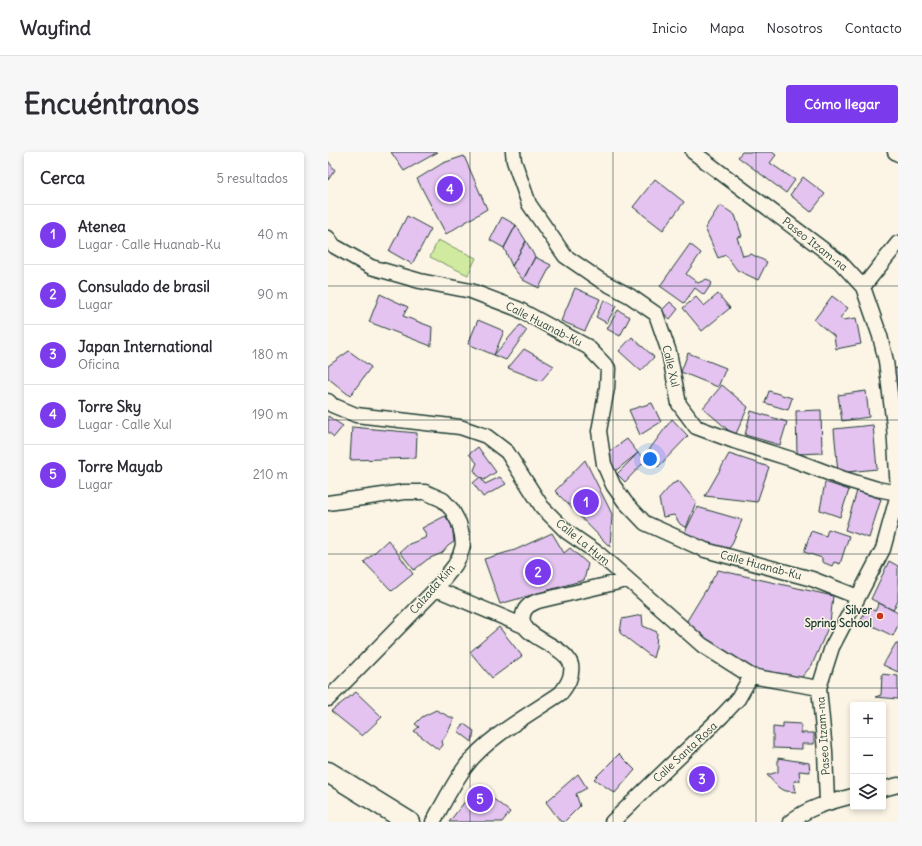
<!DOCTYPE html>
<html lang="es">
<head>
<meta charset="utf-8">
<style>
	:root { --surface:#fff; --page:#f7f7f7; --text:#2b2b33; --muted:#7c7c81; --line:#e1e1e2; --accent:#7c3aed }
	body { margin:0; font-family:Delius,sans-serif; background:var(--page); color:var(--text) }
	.controls { position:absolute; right:12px; bottom:12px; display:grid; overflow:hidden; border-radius:4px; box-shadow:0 2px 6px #0003 }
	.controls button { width:36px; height:36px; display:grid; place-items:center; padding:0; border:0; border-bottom:1px solid var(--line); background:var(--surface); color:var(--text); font:20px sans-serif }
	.you { position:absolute; left:322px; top:307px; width:14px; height:14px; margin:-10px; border:3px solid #fff; border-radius:50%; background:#1a73e8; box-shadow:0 0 0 6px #1a73e833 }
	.badge { display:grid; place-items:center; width:26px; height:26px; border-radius:50%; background:var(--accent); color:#fff; font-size:13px; font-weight:700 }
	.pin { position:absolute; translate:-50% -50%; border:2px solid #fff; box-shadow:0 1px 4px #0006 }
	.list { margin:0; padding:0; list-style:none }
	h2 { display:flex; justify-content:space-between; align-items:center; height:52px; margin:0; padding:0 16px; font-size:17px }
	h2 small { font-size:13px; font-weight:400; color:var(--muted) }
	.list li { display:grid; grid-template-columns:26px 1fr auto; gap:12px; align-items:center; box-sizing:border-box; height:60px; padding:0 16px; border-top:1px solid var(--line) }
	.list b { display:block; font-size:15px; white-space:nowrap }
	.list p { margin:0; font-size:13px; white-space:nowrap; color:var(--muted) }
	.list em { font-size:13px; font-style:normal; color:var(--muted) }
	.icon { flex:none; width:22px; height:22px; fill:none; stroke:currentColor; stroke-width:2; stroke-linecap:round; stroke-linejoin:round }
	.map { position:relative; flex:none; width:570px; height:670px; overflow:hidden; border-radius:4px }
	header { display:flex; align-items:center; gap:24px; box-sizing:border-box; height:56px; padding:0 20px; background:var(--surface); border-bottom:1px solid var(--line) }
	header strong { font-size:19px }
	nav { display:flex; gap:22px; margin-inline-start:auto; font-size:14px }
	.intro { display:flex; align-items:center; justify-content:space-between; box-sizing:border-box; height:96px; padding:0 24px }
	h1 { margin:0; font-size:28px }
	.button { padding:10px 18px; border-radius:4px; background:var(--accent); color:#fff; font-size:14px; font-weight:700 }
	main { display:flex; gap:24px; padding:0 24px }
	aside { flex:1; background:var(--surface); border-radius:4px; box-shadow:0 2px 6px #0003 }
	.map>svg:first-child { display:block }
</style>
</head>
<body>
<header>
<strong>Wayfind</strong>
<nav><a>Inicio</a><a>Mapa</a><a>Nosotros</a><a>Contacto</a></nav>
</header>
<div class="intro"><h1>Encuéntranos</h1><a class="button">Cómo llegar</a></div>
<main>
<aside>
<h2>Cerca<small>5 resultados</small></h2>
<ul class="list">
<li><span class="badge">1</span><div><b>Atenea</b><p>Lugar · Calle Huanab-Ku</p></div><em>40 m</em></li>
<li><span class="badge">2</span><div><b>Consulado de brasil</b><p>Lugar</p></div><em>90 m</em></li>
<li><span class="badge">3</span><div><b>Japan International</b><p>Oficina</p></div><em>180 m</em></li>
<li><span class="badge">4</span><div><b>Torre Sky</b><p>Lugar · Calle Xul</p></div><em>190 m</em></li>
<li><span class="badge">5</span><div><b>Torre Mayab</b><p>Lugar</p></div><em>210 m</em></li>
</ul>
</aside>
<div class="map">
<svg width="570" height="670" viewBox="0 0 570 670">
	<rect width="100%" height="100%" fill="#fcf5e5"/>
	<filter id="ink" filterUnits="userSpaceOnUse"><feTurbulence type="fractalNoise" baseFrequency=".025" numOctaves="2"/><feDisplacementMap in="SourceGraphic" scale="8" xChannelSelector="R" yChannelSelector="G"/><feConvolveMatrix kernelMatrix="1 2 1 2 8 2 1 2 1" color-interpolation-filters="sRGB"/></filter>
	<g filter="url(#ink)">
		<!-- green -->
		<path fill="#d0eaa0" stroke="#78946a" d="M110,88L148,106L140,123L102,105Z"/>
		<!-- building -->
		<path fill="#e4c3f0" stroke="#1f3d34" d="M63,0H110L76,19Z
			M414,0H444L448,3L442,11L467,28L458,41L410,5Z
			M136,4L159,57L118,82L89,27L115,11Z
			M0,9L7,18L0,28Z
			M475,25L497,42L483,60L462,43Z
			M327,27L356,50L335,78L305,55Z
			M392,53L407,63L414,84L409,85L415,104L423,102L439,110L430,128L409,118L398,103L390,106L377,76Z
			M79,64L103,77L84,112L61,99Z
			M174,65L188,73L176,96L162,88Z
			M188,73L198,89L184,114L176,96Z
			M198,89L207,105L195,128L184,114Z
			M362,92L373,101L358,122L370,131L379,127L384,131L376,143L367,136L356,151L332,134Z
			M207,105L223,113L211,136L195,128Z
			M247,136L272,147L257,179L233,169Z
			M52,142L80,155L75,164L104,175L103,194L41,170Z
			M390,142L402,156L374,179L355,156L368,145L376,154Z
			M504,144L520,156L512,166L515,168L528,166L533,192L508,197L506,184L486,168Z
			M276,148L288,154L279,171L268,165Z
			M342,150L350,157L342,167L333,159Z
			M290,158L302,165L292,184L279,177Z
			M150,168L176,179L166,203L140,192Z
			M192,173L199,178L178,208L166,203Z
			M304,185L326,205L313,219L291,199Z
			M196,197L226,214L213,229L180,216Z
			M21,199L43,215L22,244L0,226V214Z
			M360,201L398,216L390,235L353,220Z
			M570,216V266L564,217Z
			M394,233L420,255L407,284L375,256Z
			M441,239L464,246L460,258L437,251Z
			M538,239L541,265L514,269L510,243Z
			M324,251L333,270L312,283L301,258Z
			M493,258L494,301L469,302L468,259Z
			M423,259L459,270L452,293L417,283Z
			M0,264L15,274L6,285L0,280Z
			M344,267L360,284L330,315L318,302Z
			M545,273L549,317L510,321L506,277Z
			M24,275L89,281L88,306L22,308Z
			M299,287L310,301L286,320L278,302Z
			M150,295L168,320L156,328L149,323L146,318L149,311L141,302Z
			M310,301L315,305L317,309L297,330L289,322Z
			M401,302L441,315L429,350L377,344Z
			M257,308L284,362L282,395L227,339Z
			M152,325L157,332L172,325L178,332L155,345L145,331Z
			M351,329L368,350L358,376L352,372L346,363L335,365L331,347L344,332Z
			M497,330L521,338L512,365L492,358Z
			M529,339L553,347L541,386L517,378Z
			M369,355L414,368L403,394L397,399L354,386Z
			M117,364L123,372L125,380L126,390L120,394L114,401L100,407L86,418L72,400L81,392L97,386L98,382L94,376Z
			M500,377L521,384L512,412L506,410L504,414L494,410V406L476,400L483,379L498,384Z
			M224,381L236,401L242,396L260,412L256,428L172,452L156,407L187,398Z
			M60,388L85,422L64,439L36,410Z
			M561,409L570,414V449L565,458L543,447Z
			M390,418L505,444L502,471L484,513L472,527L417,515L357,472Z
			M551,451L570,461V473L565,484L533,468L539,455L547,459Z
			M314,463L315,474L329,480L328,495L325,506L292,481L294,467Z
			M171,475L194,504L164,526L142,500Z
			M568,491L570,492V520L555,513Z
			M554,522L570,524V547L547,545L553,543Z
			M28,540L54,565L34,584L3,559Z
			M108,558L126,567L120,580L114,589L115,593L111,598L86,579L91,575L87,572L94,565Z
			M455,571L473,572V581H486V592H474V597L445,596V575L455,576Z
			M136,572L146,579L144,590L130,579Z
			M291,602L307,618L287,641L266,627Z
			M450,606L481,611L482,620L471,619L472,629H466L468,640L458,639L451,636L439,623L450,620Z
			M250,622L259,636L248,642L252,654L236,670H233L218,650Z
			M149,634L182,660L174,670H121Z"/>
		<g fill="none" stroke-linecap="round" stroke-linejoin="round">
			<defs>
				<path id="street" d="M185,0L186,9L201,52L237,104L272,128L302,144L328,162L341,200L351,252L368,275L406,289L463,307L516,327L549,337L570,341
					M365,0L512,110L535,135L552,184L558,209L566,274L570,339
					M567,0L570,2
					M0,86L6,94L43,115L92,129L143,139L190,157L260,195L280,216L279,236L271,279L276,312L285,333L297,350L317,371L377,398L484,427L530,445
					M535,135L570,91
					M0,249L4,253L28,263L132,275L158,284L179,300L214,355L239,380L271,402L374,493L423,524L491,536
					M0,351L76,340H97L115,348L124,358L131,371L134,383L135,393L132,403L127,413L108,437L0,547
					M108,437L196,474
					M555,637L570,633
					M499,650L497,599L491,536L504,495L555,397L570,342
					M105,670C115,652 126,630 138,614C158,586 204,561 233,541C239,533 245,524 243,513C238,492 189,486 195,463C197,454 203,452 210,449L299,428
					M284,670L322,633L394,564L410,547L423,524
					M462,670C481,655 502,650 525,644"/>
				<path id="secondary" d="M0,620L81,670"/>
			</defs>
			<!-- street casing -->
			<use href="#street" stroke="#1f3d34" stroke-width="17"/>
			<!-- secondary casing -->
			<use href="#secondary" stroke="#1f3d34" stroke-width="23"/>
			<!-- street -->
			<use href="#street" stroke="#fcf5e5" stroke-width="14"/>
			<!-- secondary -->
			<use href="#secondary" stroke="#fcf5e5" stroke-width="20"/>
		</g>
	</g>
	<!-- grid -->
	<path fill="none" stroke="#1f3d34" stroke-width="1" stroke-opacity="0.55" d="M142,0V670M285,0V670M428,0V670M0,134H570M0,268H570M0,402H570M0,536H570"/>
	<!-- markers -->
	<circle fill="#c8321e" stroke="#fcf5e5" stroke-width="1.5" cx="552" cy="464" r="4"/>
	<g text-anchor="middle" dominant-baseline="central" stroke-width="3" stroke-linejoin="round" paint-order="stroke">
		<!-- street labels -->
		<g font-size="11" fill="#1f3d34" stroke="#fcf5e5">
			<text transform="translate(487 92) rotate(38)">Paseo Itzam-na</text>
			<text transform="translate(216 172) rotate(27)">Calle Huanab-Ku</text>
			<text transform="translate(343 214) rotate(77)">Calle Xul</text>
			<text transform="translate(255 390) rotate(39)">Calle La Hum</text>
			<text transform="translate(433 413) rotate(15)">Calle Huanab-Ku</text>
			<text transform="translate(104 437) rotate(-49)">Calzada Kim</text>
			<text transform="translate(495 584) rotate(-94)">Paseo Itzam-na</text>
			<text transform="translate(357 600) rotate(-43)">Calle Santa Rosa</text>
		</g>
		<!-- poi labels -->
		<g font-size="11" font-weight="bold" fill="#1f3d34" stroke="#fcf5e5" text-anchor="end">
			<text x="544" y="458">Silver<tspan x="544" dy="13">Spring School</tspan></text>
		</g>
	</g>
</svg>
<div class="controls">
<button>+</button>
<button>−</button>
<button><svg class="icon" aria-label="layers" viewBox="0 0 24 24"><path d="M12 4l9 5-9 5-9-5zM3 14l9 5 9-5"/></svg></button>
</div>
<div class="you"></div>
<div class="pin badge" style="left:258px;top:350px">1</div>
<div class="pin badge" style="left:210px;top:420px">2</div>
<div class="pin badge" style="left:374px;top:627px">3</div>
<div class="pin badge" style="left:122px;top:37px">4</div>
<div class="pin badge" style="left:152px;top:647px">5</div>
</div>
</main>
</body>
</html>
